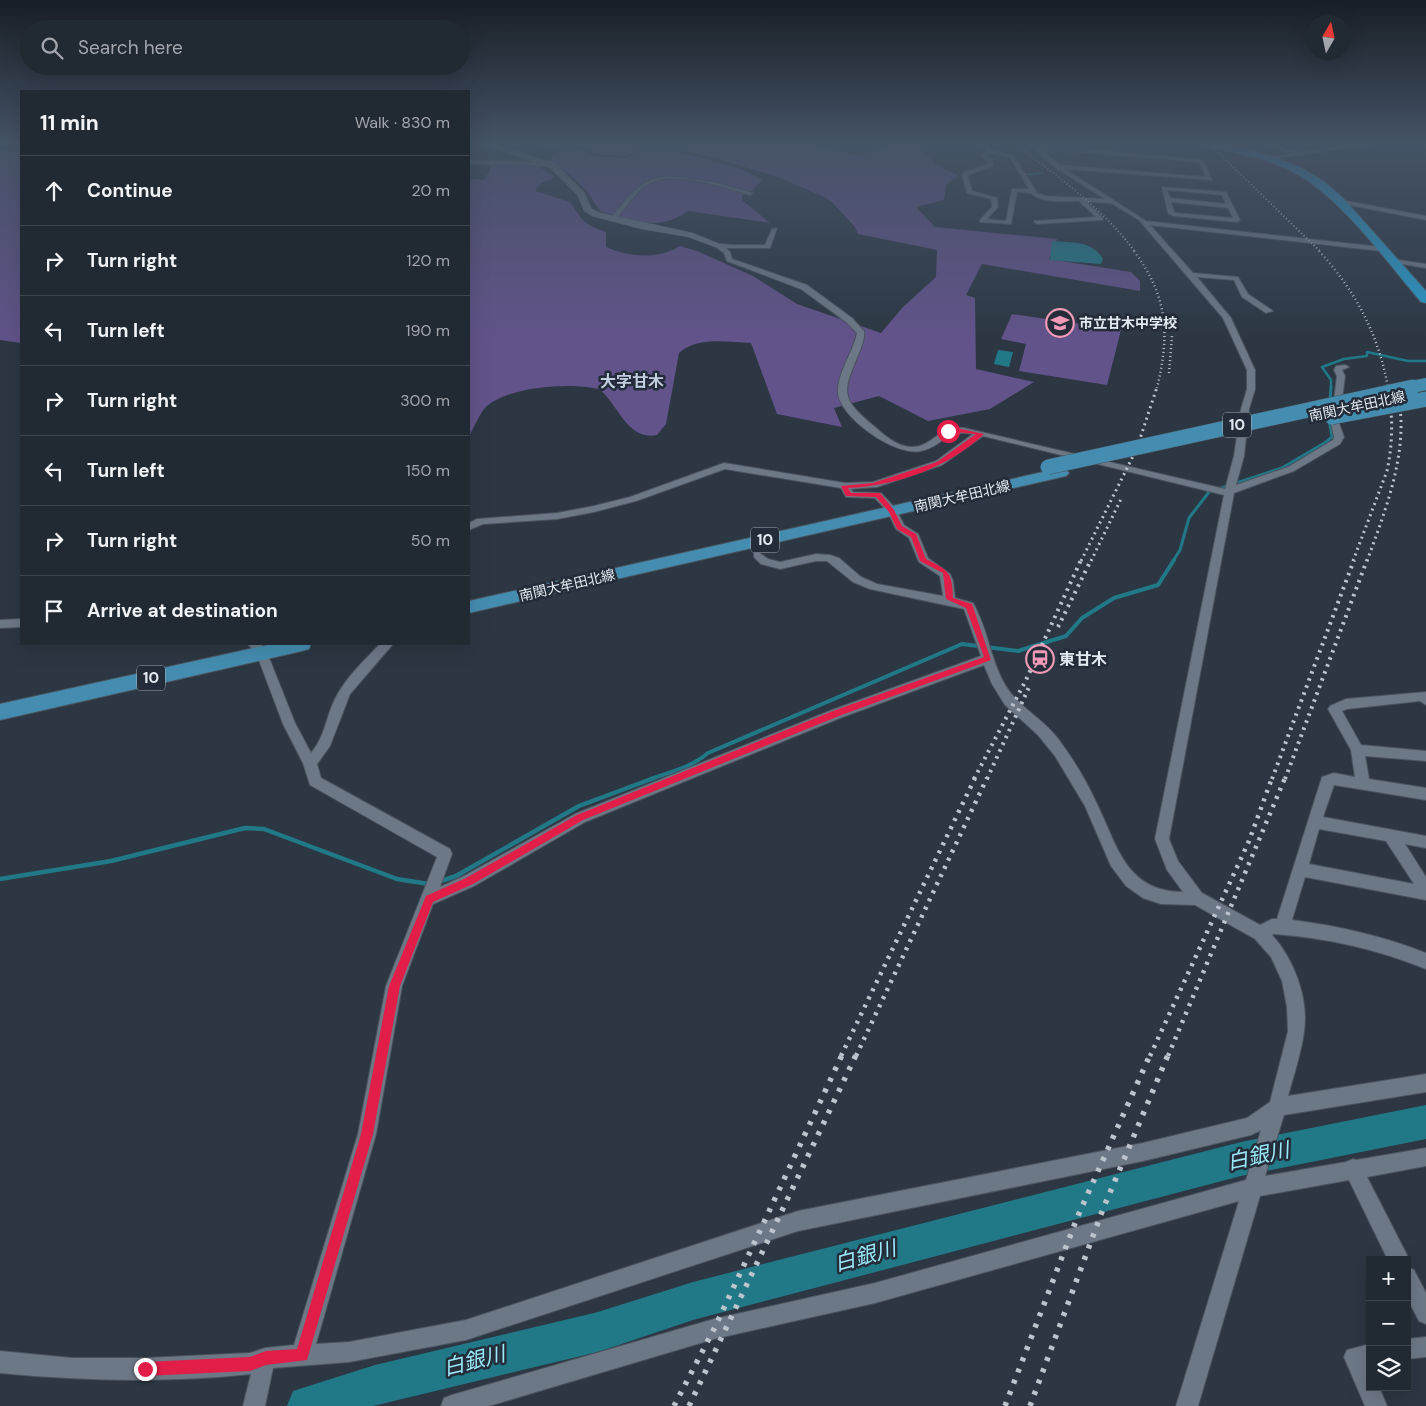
<!DOCTYPE html>
<html lang="en">
<head>
<meta charset="utf-8">
<style>
	:root { --surface:#212932; --page:#2d353e; --text:#f1f3f6; --muted:#a2a6ac; --line:#3e454d }
	body { margin:0; font-family:"DM Sans","Noto Sans JP",sans-serif; background:var(--page); color:var(--text) }
	.controls { position:absolute; right:15px; bottom:15px; display:grid; overflow:hidden; border-radius:0px; box-shadow:0 5px 20px #0002 }
	.controls button { width:45px; height:45px; display:grid; place-items:center; padding:0; border:0; border-bottom:1px solid var(--line); background:var(--surface); color:var(--text); font:25px sans-serif }
	.compass { position:absolute; left:1306px; top:15px; width:45px; height:45px; border-radius:50%; background:var(--surface); box-shadow:0 5px 20px #0002; rotate:9deg }
	.stop { position:absolute; width:15px; height:15px; margin:-11px; border:4px solid #e11d48; border-radius:50%; background:#fff }
	.stop.end { background:#e11d48; border-color:#fff; box-shadow:0 1px 5px #0008 }
	.list { margin:0; padding:0; list-style:none }
	h2 { display:flex; justify-content:space-between; align-items:center; height:65px; margin:0; padding:0 20px; font-size:21px }
	h2 small { font-size:16px; font-weight:400; color:var(--muted) }
	.list li { display:grid; grid-template-columns:32px 1fr auto; gap:15px; align-items:center; box-sizing:border-box; height:70px; padding:0 20px; border-top:1px solid var(--line) }
	.list b { display:block; font-size:19px; white-space:nowrap }
	.list em { font-size:16px; font-style:normal; color:var(--muted) }
	.icon { flex:none; width:28px; height:28px; fill:none; stroke:currentColor; stroke-width:2; stroke-linecap:round; stroke-linejoin:round }
	.map { position:relative; flex:none; width:1426px; height:1406px; overflow:hidden }
	.search { position:absolute; background:var(--surface); box-shadow:0 5px 20px #0002; left:20px; top:20px; width:450px; height:55px; display:flex; align-items:center; gap:12px; box-sizing:border-box; padding:0 18px; border-radius:28px; color:var(--muted); font-size:19px }
	.panel { position:absolute; background:var(--surface); box-shadow:0 5px 20px #0002; left:20px; top:90px; width:450px; height:555px; border-radius:0px }
	.map>svg:first-child { display:block }
</style>
</head>
<body>
<div class="map">
<svg width="1426" height="1406" viewBox="0 0 1426 1406">
	<rect width="100%" height="100%" fill="#2c3743"/>
	<!-- green -->
	<path fill="#62538a" d="M530,143H808L858,156L895,143H969L971,144L936,143L919,147L940,167L958,175L946,185L944,200L916,207L935,227L1057,239L1049,259L1131,272L1140,281V291L982,264L966,295L975,298L976,369L1034,382L990,409L928,421L879,396L834,408L842,427L777,414L751,343C728,342 697,336 679,353L666,424L657,435C627,441 619,405 599,389C571,382 505,386 484,409C478,417 474,428 469,436V179L484,180L493,165C520,163 534,160 555,177L540,184L535,191L570,202C584,222 581,223 606,232V247C628,257 659,260 680,246L697,251L753,276L797,304L881,333L903,307L936,277L937,250L858,234L855,227L831,201L822,196L778,177L718,159L670,148L645,150L624,156L594,154C587,146 580,146 571,148L584,150L588,156L625,158L638,153L670,149L742,169L762,180L752,191L742,196V200L770,223L688,211C659,232 631,221 600,211L586,190L575,179L549,160L563,149L542,147Z
		M21,149V343L0,340V150Z
		M1012,314L1121,330L1107,385L1019,371L1026,344L1001,339Z"/>
	<!-- water -->
	<path fill="#217988" d="M1052,241C1072,243 1092,240 1103,259L1101,264L1050,260Z
		M998,350L1013,352L1009,367L994,364Z"/>
	<g fill="none" stroke-linecap="round" stroke-linejoin="round">
		<!-- stream-far4 -->
		<path stroke="#217988" stroke-width="2" d="M1024,175L1042,173"/>
		<!-- stream-far3 -->
		<path stroke="#217988" stroke-width="2.5" d="M1331,388V380L1322,367L1344,359L1367,356V352L1408,361H1426"/>
		<!-- stream-far2 -->
		<path stroke="#217988" stroke-width="3" d="M1330,402L1331,387
			M1173,561L1180,550L1189,518L1209,492L1282,468L1326,442L1332,437L1329,419"/>
		<!-- stream-far1 -->
		<path stroke="#217988" stroke-width="4" d="M651,779C670,772 692,767 708,753L962,644L1018,651L1066,636L1082,618L1114,598L1158,585L1174,560"/>
		<!-- stream -->
		<path stroke="#217988" stroke-width="4.5" d="M0,879L111,861L245,828L264,829L397,879L429,884
			M438,882L456,876L579,806L654,778"/>
		<!-- river -->
		<path fill="#217988" fill-rule="evenodd" d="M1426,1105V1139L1241,1176L693,1320L598,1352L373,1406H287L293,1391L375,1365L598,1312L693,1282L1241,1142Z"/>
		<defs>
			<path id="street" d="M979,143H985L992,150L1014,156L1037,193L1047,196L1105,199L1056,168L1027,143L1203,160L1212,180L1065,169L1146,221L1381,247L1384,249L1381,251L1150,225L1193,273L1238,277L1248,294L1273,311L1266,313L1242,297L1234,280L1197,277L1231,318L1255,370V389L1249,409L1244,456L1236,485L1288,467L1333,440L1334,437L1331,423L1337,376L1334,370L1336,366L1345,365L1349,367L1342,370L1345,376L1339,423L1344,437L1340,444L1294,471L1234,493L1169,839L1178,861L1202,893L1260,925L1272,919H1277L1322,777L1334,773L1355,777L1351,750L1328,709L1330,706L1346,699L1426,692V705L1420,701L1347,709L1342,711L1361,745L1426,751V761L1365,756L1369,779L1426,788V800L1334,785L1323,817L1426,836V848L1405,844L1426,877V900L1305,877L1292,920C1339,926 1383,936 1426,953V969C1377,949 1327,938 1274,934L1272,935C1294,959 1309,999 1304,1032C1301,1053 1294,1075 1288,1096L1426,1074V1092L1284,1115L1265,1176L1346,1162L1353,1159L1356,1160L1426,1148V1166L1367,1177L1406,1253L1409,1260L1407,1264V1260H1388L1349,1180L1260,1196L1198,1406H1176L1239,1201L875,1303L714,1339L489,1406H441L444,1398L452,1395L714,1319L875,1283L1246,1180L1261,1130L1251,1135L1143,1161L798,1231L466,1340L349,1362L273,1368L265,1406H243L251,1374C168,1383 83,1381 0,1373V1351L72,1358H145L250,1353L265,1348L294,1345L358,1134L386,986L437,857L310,785L303,763L283,724L257,655L248,644H261L266,650L295,723L311,753C325,737 326,717 335,699C346,677 364,661 380,644H393L350,694L330,746L317,764L321,778L450,849L452,854L440,887L464,876L575,814L832,710L981,656L964,609L870,589L853,582L827,561H816L780,569L761,564L754,557V553L758,552L768,559L780,562L816,554L830,555L839,558L861,577L877,584L943,596L940,576L919,562L909,538L896,529L888,512L875,498L846,497L841,488L725,469L636,501L594,512L557,519L483,524L469,530V523L477,519L557,513L594,506L630,497L724,463L845,483L873,482L936,461L973,434C941,429 947,445 921,451C896,457 837,416 838,391C838,371 853,353 857,333L846,322L801,289L727,261L724,253L713,245V243L731,245H765L772,229L777,228L770,248H726L730,252L732,259L807,285L852,318L864,331C865,338 862,346 859,353C842,393 840,398 875,427C885,436 898,447 912,447C933,447 938,425 964,428L1225,489L1234,456L1241,409L1247,389V370L1223,318L1139,220L1111,203L1086,202L1103,218V220L1036,224L1034,221L1096,217L1079,201C1065,201 1042,204 1031,193L1017,192L1011,224L980,222V220L992,207L991,199L967,193L962,175L964,172L988,164L987,160L980,156L987,151ZM1040,149L1199,162L1206,177L1060,165ZM991,153L1010,158L1029,189H1012L1006,221L987,219L998,207L997,198L972,191L968,175L993,166L992,159L987,156ZM983,436L1224,495L1155,839L1167,870L1183,892C1125,892 1117,844 1096,802C1086,780 1073,759 1059,740C1043,718 1017,707 1004,683C990,658 988,629 973,603L955,598L953,581L950,574L928,558L918,534L904,525L896,509L881,493L853,492L851,489L877,487L942,465ZM984,665L992,684L1005,705L1038,735L1055,756L1085,806L1111,866L1126,886L1143,898L1161,904L1195,905L1255,939L1271,957L1282,981L1287,1007L1288,1031L1270,1102L1247,1118L1143,1143L798,1211L466,1320L349,1342L316,1344L376,1134L402,986L433,904L474,886L585,822L840,718ZM1319,829L1386,841L1414,884L1309,864Z
				M1258,143H1268L1305,154L1302,156Z
				M469,160L550,162L553,164L550,166L469,164Z
				M669,176L713,182L753,193L750,195C725,188 674,170 650,183C636,191 626,208 615,220H611V218C630,196 638,179 669,176Z
				M1162,187L1226,192L1240,220L1237,222L1173,216L1168,213ZM1167,190L1222,195L1226,204L1170,198ZM1171,202L1228,208L1233,218L1176,213L1174,212Z
				M1341,200L1426,216V220L1339,203Z
				M1392,259L1426,264V268L1390,262L1389,261Z
				M21,619V627L0,628V620Z
				M1407,1267L1414,1270L1426,1293V1324L1419,1321L1407,1298Z
				M1426,1337V1357L1407,1359V1339Z
				M1370,1344V1387H1379L1387,1406H1365L1344,1357L1347,1350Z"/>
			<path id="secondary" d="M478,143H490L555,163L585,193L591,208L598,212L693,233L720,244L715,247L688,237L641,229L592,216L584,211L578,196L549,167Z
				M1358,143H1380L1268,160L1264,158Z"/>
			<path id="primary" d="M1061,468L1066,470L1069,473L1066,476L469,613V601Z
				M272,644H311L309,649L302,651L0,720V704Z"/>
			<path id="highway" d="M1212,143H1222L1272,156L1300,167L1325,182L1344,199L1426,291V303L1421,302C1386,261 1340,196 1293,172C1268,159 1239,154 1212,147Z"/>
		</defs>
		<!-- street casing -->
		<use href="#street" stroke="#4a535d" stroke-width="2"/>
		<!-- secondary casing -->
		<use href="#secondary" stroke="#4a535d" stroke-width="1"/>
		<!-- primary casing -->
		<use href="#primary" stroke="#4a535d" stroke-width="2"/>
		<!-- highway casing -->
		<use href="#highway" stroke="#4a535d" stroke-width="2"/>
		<!-- street -->
		<use href="#street" fill="#6d7886" fill-rule="evenodd"/>
		<!-- secondary -->
		<use href="#secondary" fill="#6d7886" fill-rule="evenodd"/>
		<!-- primary -->
		<use href="#primary" fill="#448db0" fill-rule="evenodd"/>
		<!-- highway -->
		<use href="#highway" fill="#289bcc" fill-rule="evenodd"/>
		<!-- rail-far5 -->
		<path stroke="#bcc4cd" stroke-width="2" stroke-dasharray="1 2.5" stroke-linecap="butt" d="M1014,143C1057,176 1103,208 1135,252
			M1208,143L1321,252"/>
		<!-- rail-far4 -->
		<path stroke="#bcc4cd" stroke-width="2.5" stroke-dasharray="1 3" stroke-linecap="butt" d="M1134,251C1168,297 1170,334 1157,388
			M1319,251C1355,290 1379,335 1388,388
			M1169,373L1172,336
			M1394,386V388"/>
		<!-- rail-far3 -->
		<path stroke="#bcc4cd" stroke-width="3" stroke-dasharray="2 4" stroke-linecap="butt" d="M1081,561L1137,448L1157,387
			M1091,561L1122,497
			M1353,561L1387,471C1393,443 1393,416 1388,387
			M1367,561C1383,517 1402,469 1401,421C1401,410 1397,398 1394,387"/>
		<!-- rail-far2 -->
		<path stroke="#bcc4cd" stroke-width="4" stroke-dasharray="2.5 5" stroke-linecap="butt" d="M1058,627L1091,560
			M974,779L1026,680L1081,560
			M987,779L1030,685
			M1272,779L1354,560
			M1285,779L1367,560"/>
		<!-- rail-far1 -->
		<path stroke="#bcc4cd" stroke-width="4.5" stroke-dasharray="3 6" stroke-linecap="butt" d="M841,1056L975,778
			M856,1056L987,778
			M1150,1056L1249,841L1272,778
			M1168,1056L1285,778"/>
		<!-- rail -->
		<path stroke="#bcc4cd" stroke-width="5.5" stroke-dasharray="4 8" stroke-linecap="butt" d="M674,1406L715,1327L842,1055
			M689,1406L856,1055
			M1005,1406L1077,1218L1150,1055
			M1030,1406L1103,1209L1168,1055"/>
		<defs>
			<path id="primary-bridge-far1" d="M1407,388L1426,384"/>
			<path id="primary-bridge" d="M1332,417L1426,399
				M1048,467L1413,387"/>
			<path id="highway-bridge" d="M1210,143L1216,145"/>
		</defs>
		<!-- primary-bridge-far1 casing -->
		<use href="#primary-bridge-far1" stroke="#4a535d" stroke-width="13" stroke-linecap="butt"/>
		<!-- primary-bridge casing -->
		<use href="#primary-bridge" stroke="#4a535d" stroke-width="16" stroke-linecap="butt"/>
		<!-- highway-bridge casing -->
		<use href="#highway-bridge" stroke="#4a535d" stroke-width="12" stroke-linecap="butt"/>
		<!-- primary-bridge-far1 -->
		<use href="#primary-bridge-far1" stroke="#448db0" stroke-width="12"/>
		<!-- primary-bridge -->
		<use href="#primary-bridge" stroke="#448db0" stroke-width="15"/>
		<!-- highway-bridge -->
		<use href="#highway-bridge" stroke="#289bcc" stroke-width="11"/>
	</g>
	<!-- sky -->
	<linearGradient id="sky" x2="0" y2="1"><stop stop-color="#181e25"/><stop offset="0.42" stop-color="#455366"/><stop offset="1" stop-color="#455366" stop-opacity="0"/></linearGradient>
	<rect width="1426" height="340" fill="url(#sky)"/>
	<!-- route -->
	<path fill="#e11d48" d="M956,428L984,434C949,467 897,486 848,488L851,493H880L894,510L902,526L916,534L926,559C949,571 952,571 953,598L972,604L991,660L839,716L583,820L473,884L433,902L400,986L373,1134L307,1360L266,1365L250,1371L145,1376L140,1374L138,1369L140,1364L145,1362L250,1357L266,1351L297,1349L361,1134L389,986L426,896L466,878L577,815L833,711L984,657L966,608L946,599L943,573L920,561L911,537L897,529L889,512L876,497L846,496L841,486L873,483L937,462L976,434L945,431Z"/>
	<!-- icons -->
	<defs>
		<symbol id="school-ring" viewBox="-11 -11 22 22"><circle r="9.5" fill="#232c38" stroke="#f09ab7" stroke-width="1.5"/><path d="M0-5L7-2L0 1L-7-2ZM-4 1L0 2.5L4 1V4Q0 6-4 4Z" fill="#f09ab7"/></symbol>
		<symbol id="station-ring" viewBox="-11 -11 22 22"><circle r="9.5" fill="#232c38" stroke="#f09ab7" stroke-width="1.5"/><path d="M-3-6H3Q5-6 5-4V2Q5 4 3 4L4.5 6H3L1.5 4h-3L-3 6H-4.5L-3 4Q-5 4-5 2V-4Q-5-6-3-6ZM-3.5-4v3h7v-3ZM-3.5 1v1.5H-2V1ZM2 1v1.5H3.5V1Z" fill="#f09ab7"/></symbol>
	</defs>
	<g fill-rule="evenodd">
		<use href="#school-ring" x="1044" y="307" width="32" height="32"/>
		<use href="#station-ring" x="1024" y="643" width="32" height="32"/>
	</g>
	<g text-anchor="middle" dominant-baseline="central" stroke-width="5" stroke-linejoin="round" paint-order="stroke">
		<!-- far-poi labels -->
		<g font-size="14" font-weight="bold" fill="#e2e9f1" stroke="#232c38" text-anchor="start">
			<text x="1079" y="323">市立甘木中学校</text>
		</g>
		<!-- far-street labels -->
		<g font-size="14" fill="#e2e9f1" stroke="#232c38">
			<text transform="translate(1357 406) rotate(-12)">南関大牟田北線</text>
			<text transform="translate(962 496) rotate(-13)">南関大牟田北線</text>
			<text transform="translate(567 585) rotate(-13)">南関大牟田北線</text>
		</g>
		<!-- shield labels -->
		<g fill="#232c38" stroke="#a9b0ba" stroke-width="1">
			<rect x="1223" y="412.5" width="28" height="25" rx="4"/>
			<rect x="751" y="527.5" width="28" height="25" rx="4"/>
			<rect x="137" y="665.5" width="28" height="25" rx="4"/>
		</g>
		<g font-size="15" font-weight="bold" fill="#e2e9f1">
			<text x="1237" y="425">10</text>
			<text x="765" y="540">10</text>
			<text x="151" y="678">10</text>
		</g>
		<!-- far-quarter labels -->
		<g font-size="16" font-weight="bold" fill="#c2cfde" stroke="#232c38">
			<text x="632" y="381">大字甘木</text>
		</g>
		<!-- poi labels -->
		<g font-size="16" font-weight="bold" fill="#e2e9f1" stroke="#232c38" text-anchor="start">
			<text x="1059" y="659">東甘木</text>
		</g>
		<!-- near-water labels -->
		<g font-size="21" font-style="italic" fill="#9ae9f8" stroke="#232c38">
			<text transform="translate(1258 1156) rotate(-12)">白銀川</text>
			<text transform="translate(865 1256) rotate(-15)">白銀川</text>
			<text transform="translate(474 1361) rotate(-14)">白銀川</text>
		</g>
	</g>
</svg>
<div class="controls">
<button>+</button>
<button>−</button>
<button><svg class="icon" aria-label="layers" viewBox="0 0 24 24"><path d="M12 4l9 5-9 5-9-5zM3 14l9 5 9-5"/></svg></button>
</div>
<svg class="compass" viewBox="-18 -18 36 36"><path d="M0-13l5 13h-10z" fill="#e53935"/><path d="M0 13l5-13h-10z" fill="#a2a6ac"/></svg>
<div class="stop" style="left:948px;top:431px"></div>
<div class="stop end" style="left:145px;top:1369px"></div>
<div class="search"><svg class="icon" aria-label="search" viewBox="0 0 24 24"><circle cx="10" cy="10" r="6"/><path d="M15 15l6 6"/></svg>Search here</div>
<section class="panel">
<h2>11 min<small>Walk · 830 m</small></h2>
<ul class="list">
<li><svg class="icon" aria-label="ahead" viewBox="0 0 24 24"><path d="M12 20V5M6 11l6-6 6 6"/></svg><div><b>Continue</b></div><em>20 m</em></li>
<li><svg class="icon" aria-label="right" viewBox="0 0 24 24"><path d="M7 20v-9h11M14 6l5 5-5 5"/></svg><div><b>Turn right</b></div><em>120 m</em></li>
<li><svg class="icon" aria-label="left" viewBox="0 0 24 24"><path d="M17 20v-9H6M10 6l-5 5 5 5"/></svg><div><b>Turn left</b></div><em>190 m</em></li>
<li><svg class="icon" aria-label="right" viewBox="0 0 24 24"><path d="M7 20v-9h11M14 6l5 5-5 5"/></svg><div><b>Turn right</b></div><em>300 m</em></li>
<li><svg class="icon" aria-label="left" viewBox="0 0 24 24"><path d="M17 20v-9H6M10 6l-5 5 5 5"/></svg><div><b>Turn left</b></div><em>150 m</em></li>
<li><svg class="icon" aria-label="right" viewBox="0 0 24 24"><path d="M7 20v-9h11M14 6l5 5-5 5"/></svg><div><b>Turn right</b></div><em>50 m</em></li>
<li><svg class="icon" aria-label="arrive" viewBox="0 0 24 24"><path d="M6 21V4h12l-3 4 3 4H6"/></svg><div><b>Arrive at destination</b></div></li>
</ul>
</section>
</div>
</body>
</html>
